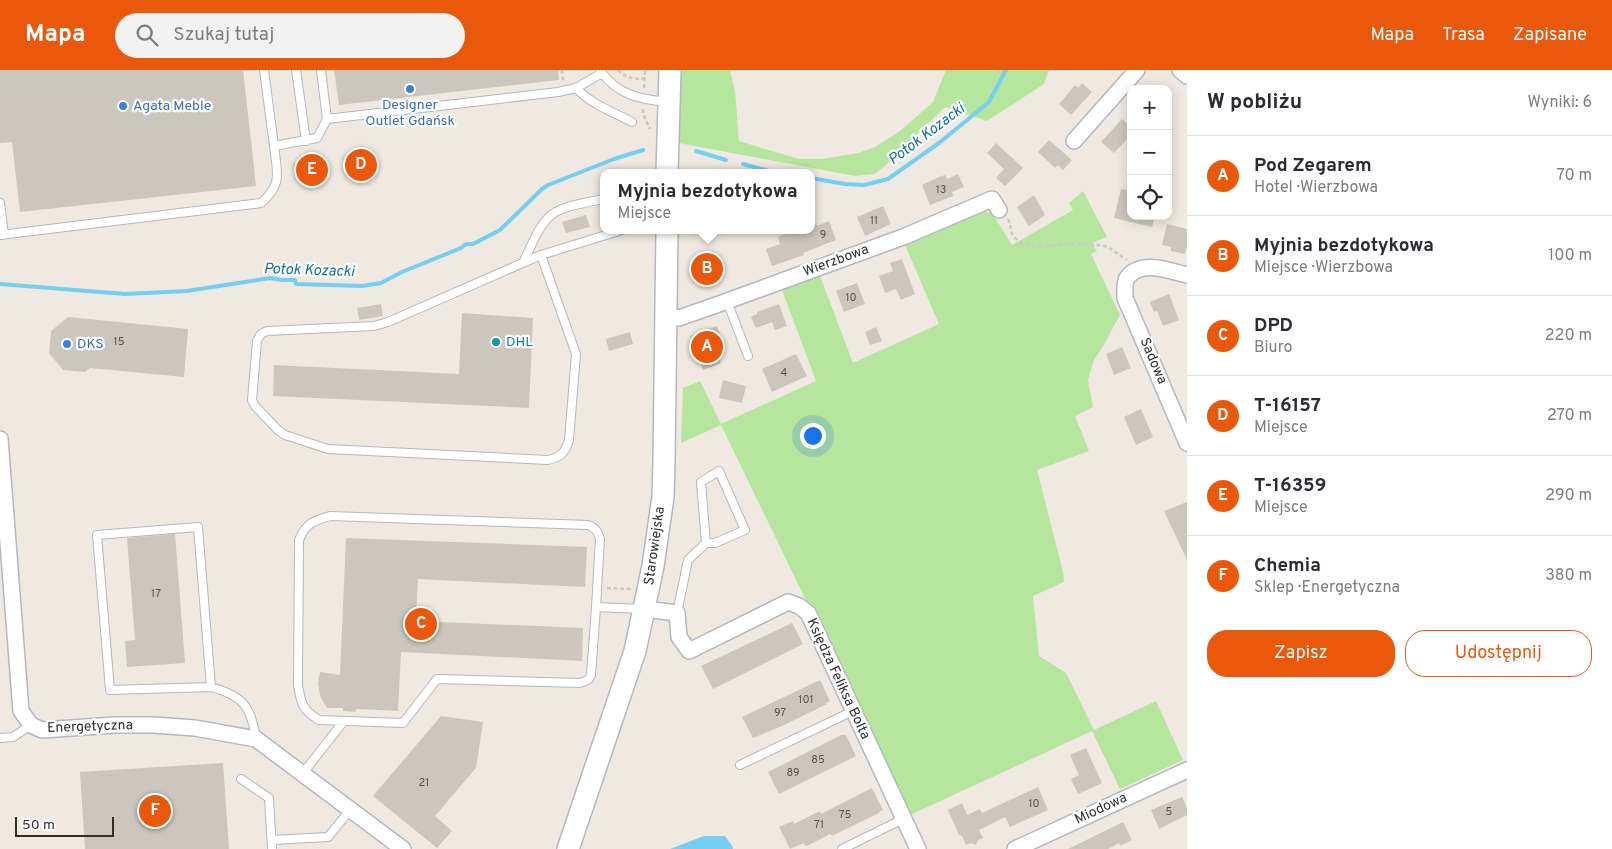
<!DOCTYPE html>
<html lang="pl">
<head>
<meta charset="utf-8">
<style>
	:root { --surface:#fff; --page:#f2f2f3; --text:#2b2b33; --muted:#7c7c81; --line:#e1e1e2; --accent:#ea580c }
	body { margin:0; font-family:Overpass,sans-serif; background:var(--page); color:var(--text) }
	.controls { position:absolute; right:15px; top:15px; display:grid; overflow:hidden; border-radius:10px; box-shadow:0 2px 12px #0003 }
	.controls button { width:45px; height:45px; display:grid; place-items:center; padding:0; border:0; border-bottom:1px solid var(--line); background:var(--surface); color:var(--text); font:25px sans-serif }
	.scale { position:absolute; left:15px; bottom:12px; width:99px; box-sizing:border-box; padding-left:5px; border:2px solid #2e2e2e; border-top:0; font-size:14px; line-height:18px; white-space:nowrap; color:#2e2e2e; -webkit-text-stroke:4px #fff; paint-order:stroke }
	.you { position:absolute; left:812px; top:365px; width:18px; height:18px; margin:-12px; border:4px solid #fff; border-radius:50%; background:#1a73e8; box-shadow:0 0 0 8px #1a73e833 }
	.badge { display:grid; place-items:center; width:32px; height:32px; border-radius:50%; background:var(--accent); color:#fff; font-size:16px; font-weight:700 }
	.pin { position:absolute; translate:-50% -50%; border:2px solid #fff; box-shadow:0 1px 5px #0006 }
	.popup { position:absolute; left:600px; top:99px; width:215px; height:65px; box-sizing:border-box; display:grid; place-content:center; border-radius:10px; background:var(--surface); filter:drop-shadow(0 1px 4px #0005); font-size:16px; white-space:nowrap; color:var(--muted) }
	.popup b { font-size:19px; color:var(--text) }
	.popup::after { content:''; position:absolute; left:50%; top:100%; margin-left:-10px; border:10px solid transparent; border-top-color:var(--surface) }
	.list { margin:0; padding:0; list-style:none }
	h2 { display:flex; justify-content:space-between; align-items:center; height:65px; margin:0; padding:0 20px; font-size:21px }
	h2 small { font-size:16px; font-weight:400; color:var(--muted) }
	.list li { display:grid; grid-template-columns:32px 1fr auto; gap:15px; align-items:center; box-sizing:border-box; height:80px; padding:0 20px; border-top:1px solid var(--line) }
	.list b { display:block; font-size:19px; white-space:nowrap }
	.list p { margin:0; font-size:16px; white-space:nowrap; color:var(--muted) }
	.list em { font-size:16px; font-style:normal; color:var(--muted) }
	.actions { display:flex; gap:10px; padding:15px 20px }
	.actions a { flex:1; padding:11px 0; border:1px solid var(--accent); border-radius:20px; text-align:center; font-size:18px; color:var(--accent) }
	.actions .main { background:var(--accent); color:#fff }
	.icon { flex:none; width:28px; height:28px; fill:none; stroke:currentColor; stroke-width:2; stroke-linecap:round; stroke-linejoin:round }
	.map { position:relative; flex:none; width:1187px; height:779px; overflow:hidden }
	header { display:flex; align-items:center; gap:30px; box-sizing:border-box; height:70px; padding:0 25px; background:var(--accent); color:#fff }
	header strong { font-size:24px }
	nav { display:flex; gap:28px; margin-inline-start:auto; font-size:18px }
	.search { width:350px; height:45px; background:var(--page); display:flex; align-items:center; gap:12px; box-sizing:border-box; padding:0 18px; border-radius:28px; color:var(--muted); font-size:19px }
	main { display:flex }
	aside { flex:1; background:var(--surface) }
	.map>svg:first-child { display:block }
</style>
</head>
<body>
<header>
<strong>Mapa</strong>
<div class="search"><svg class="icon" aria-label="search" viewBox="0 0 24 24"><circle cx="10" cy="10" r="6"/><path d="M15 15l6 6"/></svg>Szukaj tutaj</div>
<nav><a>Mapa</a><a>Trasa</a><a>Zapisane</a></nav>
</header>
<main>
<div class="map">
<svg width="1187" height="779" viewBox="0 0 1187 779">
	<rect width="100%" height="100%" fill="#efe9e1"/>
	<!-- green -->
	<path fill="#b6e59e" d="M681,0H730L735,21L739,71L799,89H822L858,83L875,77L899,62L933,32L946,0H1049L1044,14L987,51L945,37L885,96L874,104L855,106L679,73Z
		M1083,121L1107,167L1092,173L1097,181L1091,184L1120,245L1102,278L1094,290L1088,310L1093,337L1075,346L1089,381L1037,400L1063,502L1064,512L1033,526L1039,586L1066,603L1094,660L1156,631L1183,690L1120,719L1092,661L910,745L721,355L681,373L683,318L700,311L721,354L816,311L782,220L820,206L853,293L939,254L905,175L984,142L992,143L1012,175L1073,140L1069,133Z"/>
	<!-- water -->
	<path fill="#75cff0" d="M704,766H725L732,776L733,779H670Z"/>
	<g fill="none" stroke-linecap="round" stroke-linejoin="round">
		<!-- stream -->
		<path stroke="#75cff0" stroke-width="4" d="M696,81L726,90
			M743,94L776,103
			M811,108L845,114L864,115L888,109L939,73L989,32L1006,0
			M0,214L125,224L187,221L270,208L282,210H295L296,214L362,216L381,213L402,202L461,178L466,174H473L500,160L542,119L548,115L614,89L643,80"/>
	</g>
	<!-- building -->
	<path fill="#cbc7bf" d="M0,0H243L256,116L20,142L12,72L0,73Z
		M334,0H558L559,10L339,35Z
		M1082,13L1092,22L1071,45L1059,34L1075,15L1078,18Z
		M1122,49L1131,57V65L1114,83L1101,72Z
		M1049,70L1072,90L1063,100L1058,95L1055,98L1038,82Z
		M996,73L1023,98L1005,116L996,108L1004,99L987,83Z
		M368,85L370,103L355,105L353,87Z
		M318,91L320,108L307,109V107L295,108L293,94Z
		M958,104L964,117L952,122L953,126L930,135L922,115L939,107L945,105L947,109Z
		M1121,119L1131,121V146H1155L1152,157L1114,148Z
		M1034,125L1045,145L1029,156L1017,137Z
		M883,136L891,154L865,166L857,147Z
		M586,145L590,157L566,163L562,152Z
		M829,151L836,170L803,183L804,185L772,196L766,179L780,174L778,167L797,160H811V155L816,153L817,156Z
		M1167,154L1187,159V176L1185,184L1171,181V177L1162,175Z
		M702,181L714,182L713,216L700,215Z
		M902,189L915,224L901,230L896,219L885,223L879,206L893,201L890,193Z
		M857,213L865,234L844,242L836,221Z
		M1169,224L1179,250L1163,256L1157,241L1154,242L1150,232Z
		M381,234L383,246L359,250L357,238Z
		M779,234L787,256L775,260L772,252L756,258L751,247L757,244V242Z
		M462,243L533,248L529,338L273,326L274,295L459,304Z
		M68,247L188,259L184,307L90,298L85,302L63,300L49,283L51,261Z
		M717,256L724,274L715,277L721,293L703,300L690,266Z
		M876,257L882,271L870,275L865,262Z
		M630,262L633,274L609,281L606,269Z
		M1122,277L1131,298L1114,305L1106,284Z
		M796,284L807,306L772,322L762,299Z
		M723,310L746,316L742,333L719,328Z
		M1141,339L1153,367L1136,375L1124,347Z
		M1187,432V490L1164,441Z
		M175,464L185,593L127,597L125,571L135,570L127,468Z
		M346,468L587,477L585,517L418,509L416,551L583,558L582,591L401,582L398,641L356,639V642L343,641V638H327L320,626L318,613L320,602L340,605Z
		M792,553L803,574L713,619L701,596Z
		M820,610L830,631L826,633L827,634L782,656L753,668L742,647Z
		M441,646L483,652L476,698L435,746L452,761L437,778L373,726Z
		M841,665H846L856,686L779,724L768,702Z
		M1086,678L1102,713L1078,724L1071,709L1079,705L1070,685Z
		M223,693L229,779H85L80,702Z
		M1038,717L1048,740L1010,757L1005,747L979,760L983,768L978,770L976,775L971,773L966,775L962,766L959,765L948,740L962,733L967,745L980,739L982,743Z
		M872,718L883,740L879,742V743L832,766L830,764L809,775L805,776L804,773L790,779L779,757L793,751L794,754L820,741L821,744Z
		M1182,727L1187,738V745L1159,759L1151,740Z
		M1123,752L1132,770L1120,776L1119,773L1108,779H1068Z"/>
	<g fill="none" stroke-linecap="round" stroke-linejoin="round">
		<defs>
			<path id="lane" d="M264,0L274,76
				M296,0L306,71
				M600,0C617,25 639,29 667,32
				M576,18C591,34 613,42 632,52
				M327,49L558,22L576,18L602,3
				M0,133L4,165
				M0,165L261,133C283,114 277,103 274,76L317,68L327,49L321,0
				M541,185L576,284L569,370C565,383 561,387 548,390L328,379L285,365L278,360L255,336L252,330L257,271L261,264L267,261L374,256L388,252L541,185L622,160
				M524,191C533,173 541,146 562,139C575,134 590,132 603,129
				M727,231L748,286
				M596,537L591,605L588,610L580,613L437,609L403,653L319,650C302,640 301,633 298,615L299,470C306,453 313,451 330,446L588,455C596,458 598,462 600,469L596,537L643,539
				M677,543L688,490L706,473L701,412L719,401L745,460L715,473H706
				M211,617L110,620L97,465L198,457L211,617C243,626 251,636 256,669
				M0,668L13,667L31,655
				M740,695L853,641
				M303,703L344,651
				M241,709L269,728L272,779
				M272,770L328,767L351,739
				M842,779L903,749"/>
			<path id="street" d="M1180,0L1187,6
				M1074,71L1137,0
				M1187,205C1169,201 1141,189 1127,208C1124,213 1125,222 1125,228L1187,373
				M666,246L679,248L719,234L903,167L992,129L999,140
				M0,369L21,641L31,655L42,660L115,655H154L195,658L256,669L403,779
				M645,539L677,543L679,567L689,581L788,532L799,536L808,543L918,779
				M1015,779L1187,700"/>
			<path id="secondary" d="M667,103L670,0
				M568,779L635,581L653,496L663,427L664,391L667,160"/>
		</defs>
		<!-- lane casing -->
		<use href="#lane" stroke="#b4b7c1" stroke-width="10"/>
		<!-- street casing -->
		<use href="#street" stroke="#b4b7c1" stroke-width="18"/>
		<!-- secondary casing -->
		<use href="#secondary" stroke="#b4b7c1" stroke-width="24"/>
		<!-- path -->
		<path stroke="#c9c9c9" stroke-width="2.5" stroke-dasharray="4 2.5" stroke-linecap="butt" d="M562,0L563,11
			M618,0C627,8 633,10 645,8
			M644,18L645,0
			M643,39V44L650,59
			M1008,149C1012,156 1009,163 1016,169C1032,181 1052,175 1069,174C1080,174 1092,174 1104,176C1111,177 1119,186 1127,190
			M607,518L631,519"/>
		<!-- lane -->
		<use href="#lane" stroke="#fff" stroke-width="8"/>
		<!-- street -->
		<use href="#street" stroke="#fff" stroke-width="15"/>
		<!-- secondary -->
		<use href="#secondary" stroke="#fff" stroke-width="21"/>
	</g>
	<!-- markers -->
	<g fill="#3f7fe0" stroke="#fff" stroke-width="2">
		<circle cx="410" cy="19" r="5"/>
		<circle cx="123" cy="36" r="5"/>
		<circle cx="67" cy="274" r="5"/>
	</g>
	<circle fill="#0f9aa8" stroke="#fff" stroke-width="2" cx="496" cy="272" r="5"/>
	<g text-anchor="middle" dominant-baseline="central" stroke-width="4.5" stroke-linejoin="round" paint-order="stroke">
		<!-- number labels -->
		<g font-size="11" fill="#555452">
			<text x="941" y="120">13</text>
			<text x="874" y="151">11</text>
			<text x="823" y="165">9</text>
			<text x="851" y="228">10</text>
			<text x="119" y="272">15</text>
			<text x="784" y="303">4</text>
			<text x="156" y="524">17</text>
			<text x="806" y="630">101</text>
			<text x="780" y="643">97</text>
			<text x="818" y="690">85</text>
			<text x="793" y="703">89</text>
			<text x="424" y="713">21</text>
			<text x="1034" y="734">10</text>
			<text x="1169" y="742">5</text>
			<text x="845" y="745">75</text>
			<text x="819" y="755">71</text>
		</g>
		<!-- shop labels -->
		<g font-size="14" fill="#366cbe" stroke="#fff" text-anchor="start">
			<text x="410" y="35" text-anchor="middle">Designer<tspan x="410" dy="16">Outlet Gdańsk</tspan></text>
			<text x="133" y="36">Agata Meble</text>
			<text x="77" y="274">DKS</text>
		</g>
		<!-- street labels -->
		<g font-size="14" fill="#2e2e2e" stroke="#fff">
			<text transform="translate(836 191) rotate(-20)">Wierzbowa</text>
			<text transform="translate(1153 291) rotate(67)">Sadowa</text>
			<text transform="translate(655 476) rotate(-82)">Starowiejska</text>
			<text transform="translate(838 609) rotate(65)">Księdza Feliksa Bolta</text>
			<text transform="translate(90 657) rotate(-2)">Energetyczna</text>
			<text transform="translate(1101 739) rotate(-25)">Miodowa</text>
		</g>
		<!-- culture labels -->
		<g font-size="14" fill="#0d838f" stroke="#fff" text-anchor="start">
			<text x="506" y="272">DHL</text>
		</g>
		<!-- water labels -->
		<g font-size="15" font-style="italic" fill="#0d6fa3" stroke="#fff">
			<text transform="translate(927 65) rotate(-37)">Potok Kozacki</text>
			<text transform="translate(309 201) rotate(2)">Potok Kozacki</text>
		</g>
	</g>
</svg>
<div class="controls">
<button>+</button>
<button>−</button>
<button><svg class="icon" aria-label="locate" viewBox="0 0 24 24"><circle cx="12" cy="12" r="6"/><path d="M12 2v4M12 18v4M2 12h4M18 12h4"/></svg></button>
</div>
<div class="scale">50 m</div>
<div class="you"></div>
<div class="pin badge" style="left:707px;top:277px">A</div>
<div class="pin badge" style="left:707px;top:199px">B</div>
<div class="popup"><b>Myjnia bezdotykowa</b>Miejsce</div>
<div class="pin badge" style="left:421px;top:554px">C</div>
<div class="pin badge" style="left:361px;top:95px">D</div>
<div class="pin badge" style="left:312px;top:100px">E</div>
<div class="pin badge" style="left:155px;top:741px">F</div>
</div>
<aside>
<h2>W pobliżu<small>Wyniki: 6</small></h2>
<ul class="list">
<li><span class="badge">A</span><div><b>Pod Zegarem</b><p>Hotel · Wierzbowa</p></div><em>70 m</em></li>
<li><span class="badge">B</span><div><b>Myjnia bezdotykowa</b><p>Miejsce · Wierzbowa</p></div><em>100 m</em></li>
<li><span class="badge">C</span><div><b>DPD</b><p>Biuro</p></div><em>220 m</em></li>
<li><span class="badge">D</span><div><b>T-16157</b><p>Miejsce</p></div><em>270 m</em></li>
<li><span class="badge">E</span><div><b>T-16359</b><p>Miejsce</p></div><em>290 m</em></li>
<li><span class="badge">F</span><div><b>Chemia</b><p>Sklep · Energetyczna</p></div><em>380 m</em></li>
</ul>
<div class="actions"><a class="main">Zapisz</a><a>Udostępnij</a></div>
</aside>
</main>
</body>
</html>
